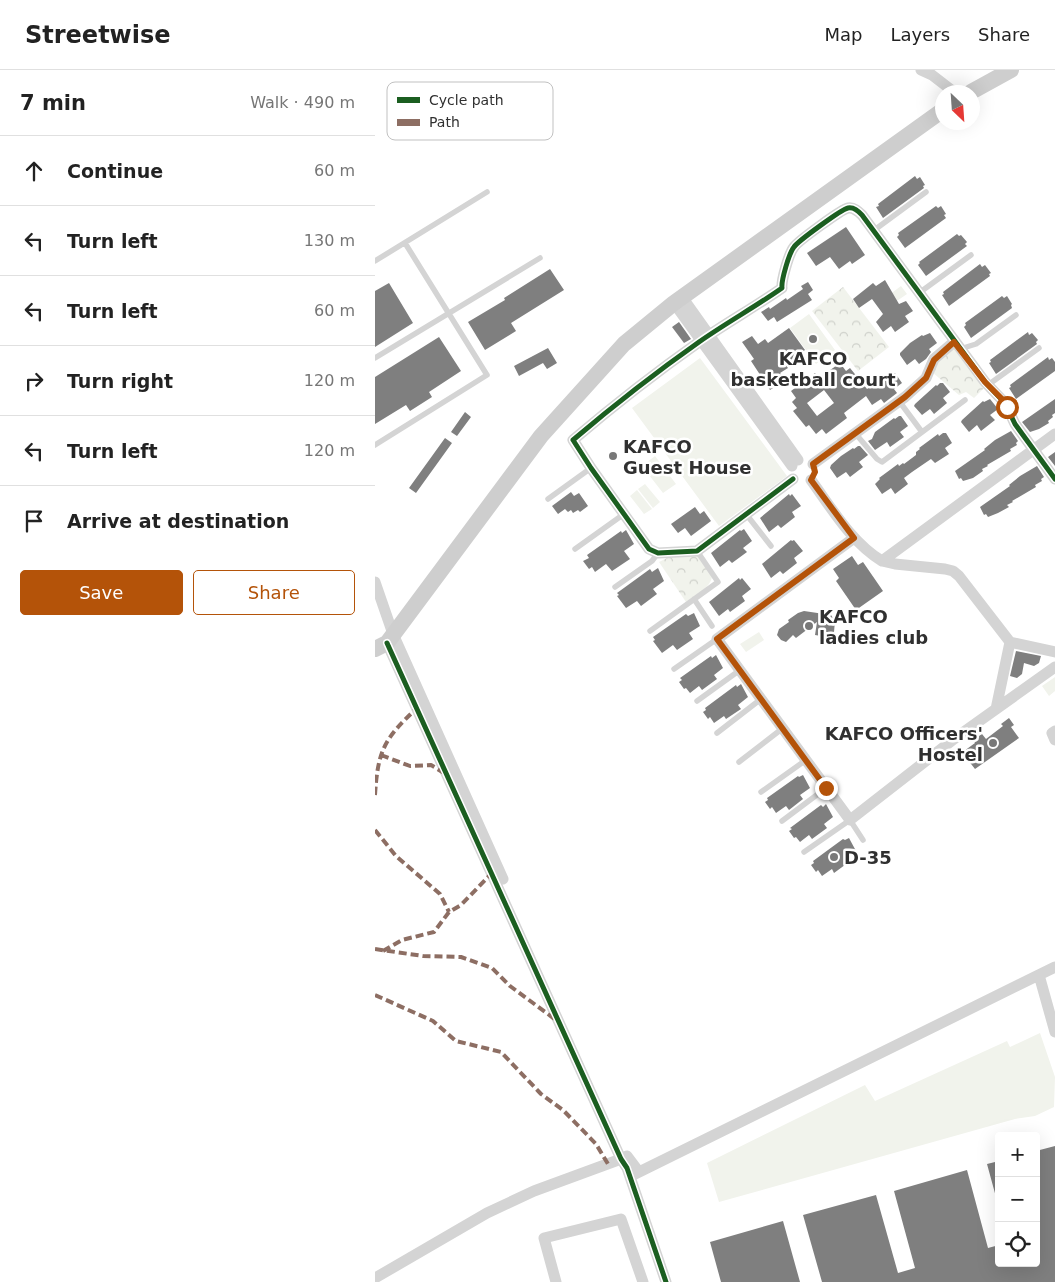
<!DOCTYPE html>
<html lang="en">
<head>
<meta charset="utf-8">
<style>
	:root { --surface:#fff; --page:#f6f6f6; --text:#222; --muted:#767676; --line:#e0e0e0; --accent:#b45309 }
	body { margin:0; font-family:"DejaVu Sans",sans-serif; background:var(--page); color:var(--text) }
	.controls { position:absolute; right:15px; bottom:15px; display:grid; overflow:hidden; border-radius:5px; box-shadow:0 5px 20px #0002 }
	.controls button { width:45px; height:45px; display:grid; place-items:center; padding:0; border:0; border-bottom:1px solid var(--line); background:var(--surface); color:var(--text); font:25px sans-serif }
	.compass { position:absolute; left:560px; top:15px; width:45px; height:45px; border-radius:50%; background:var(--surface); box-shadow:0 5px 20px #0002; rotate:155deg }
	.stop { position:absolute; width:15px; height:15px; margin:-11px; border:4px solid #b45309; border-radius:50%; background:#fff }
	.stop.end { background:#b45309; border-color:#fff; box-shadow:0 1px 5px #0008 }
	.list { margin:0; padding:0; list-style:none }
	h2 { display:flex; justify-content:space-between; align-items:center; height:65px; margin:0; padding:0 20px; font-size:21px }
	h2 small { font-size:16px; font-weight:400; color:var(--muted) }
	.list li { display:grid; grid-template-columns:32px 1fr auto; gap:15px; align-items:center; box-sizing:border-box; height:70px; padding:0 20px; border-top:1px solid var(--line) }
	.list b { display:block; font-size:19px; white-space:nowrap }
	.list em { font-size:16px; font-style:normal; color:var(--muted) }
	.actions { display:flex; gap:10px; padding:15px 20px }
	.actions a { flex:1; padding:11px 0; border:1px solid var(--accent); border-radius:5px; text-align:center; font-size:18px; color:var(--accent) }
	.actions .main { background:var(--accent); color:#fff }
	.icon { flex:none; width:28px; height:28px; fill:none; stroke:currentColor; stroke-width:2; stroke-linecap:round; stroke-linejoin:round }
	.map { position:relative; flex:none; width:680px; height:1212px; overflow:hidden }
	header { display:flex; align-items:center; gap:30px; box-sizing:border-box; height:70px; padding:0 25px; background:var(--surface); border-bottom:1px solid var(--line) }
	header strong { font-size:24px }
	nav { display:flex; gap:28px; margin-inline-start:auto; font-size:18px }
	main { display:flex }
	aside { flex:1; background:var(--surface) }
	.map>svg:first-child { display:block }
</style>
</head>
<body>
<header>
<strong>Streetwise</strong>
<nav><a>Map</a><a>Layers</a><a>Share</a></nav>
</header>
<main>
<aside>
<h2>7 min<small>Walk · 490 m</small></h2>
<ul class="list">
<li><svg class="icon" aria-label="ahead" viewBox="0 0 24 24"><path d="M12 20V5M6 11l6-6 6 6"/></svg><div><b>Continue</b></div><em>60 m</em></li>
<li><svg class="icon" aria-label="left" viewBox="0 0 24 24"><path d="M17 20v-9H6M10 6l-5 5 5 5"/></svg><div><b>Turn left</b></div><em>130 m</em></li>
<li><svg class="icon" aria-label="left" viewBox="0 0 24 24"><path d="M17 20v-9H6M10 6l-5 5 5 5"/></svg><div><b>Turn left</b></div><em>60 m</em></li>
<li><svg class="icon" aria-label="right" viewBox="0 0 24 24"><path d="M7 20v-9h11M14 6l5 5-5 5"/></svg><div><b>Turn right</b></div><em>120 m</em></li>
<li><svg class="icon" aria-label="left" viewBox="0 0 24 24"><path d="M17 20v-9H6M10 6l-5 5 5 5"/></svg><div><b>Turn left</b></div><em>120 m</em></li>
<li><svg class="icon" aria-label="arrive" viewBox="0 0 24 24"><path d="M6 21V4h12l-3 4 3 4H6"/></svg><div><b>Arrive at destination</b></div></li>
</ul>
<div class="actions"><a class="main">Save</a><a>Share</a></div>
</aside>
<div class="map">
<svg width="680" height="1212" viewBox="0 0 680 1212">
	<defs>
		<pattern id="park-crowns" width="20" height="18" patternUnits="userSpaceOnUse" patternTransform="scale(1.25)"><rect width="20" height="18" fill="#f1f3ec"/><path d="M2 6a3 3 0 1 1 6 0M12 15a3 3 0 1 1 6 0" fill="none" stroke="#cfd1cb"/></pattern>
	</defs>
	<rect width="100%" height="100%" fill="#fff"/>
	<!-- grass -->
	<path fill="#f1f3ec" d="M526,216L532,224L516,235L510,228Z
		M434,244L460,280L441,294L415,258Z
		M325,288L412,406L344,456L257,338Z
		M280,386L301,414L288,423L267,396Z
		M270,414L285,432L278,438L263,419Z
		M262,420L277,439L269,444L255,426Z
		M384,562L389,570L371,582L365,574Z
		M680,607V621L674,626L667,616Z
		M665,963L680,1007L679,1037L660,1046L640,1049L344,1132L332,1093L490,1015L500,1031L632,971L635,977Z"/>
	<!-- park -->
	<path fill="url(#park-crowns)" d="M468,217L514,277L483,301L437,241Z
		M579,276L610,317L599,328L591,322L584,325L557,302L561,292Z
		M298,485H322L337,506C336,518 320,525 311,532L284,492Z"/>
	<!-- building -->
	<path fill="#7f7f7f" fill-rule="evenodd" d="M540,106L542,109L545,107L550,115L548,116L549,118L508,148L501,137L504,136L503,134Z
		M561,136L563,138L566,136L571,144L569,145L571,148L530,178L522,167L524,165L523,163Z
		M471,157L490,185L477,194L475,191L464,199L455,187L441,196L432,183Z
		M582,164L584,166L586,165L592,172L590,174L592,176L551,206L543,195L545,193L544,192Z
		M605,194L607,197L610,195L616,203L614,204L615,206L574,236L567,225L569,224L568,222Z
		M175,199L189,220L136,253L141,261L110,280L93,252L130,230L129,228Z
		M510,210L524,234L531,231L538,241L530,246L534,252L520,262L516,256L508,262L501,252L508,244L497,229L484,238L478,229L498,213L501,216Z
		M433,212L438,220L433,224L437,230L402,252L399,247L393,251L386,242L394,237L395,239L411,228L412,230L428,219L426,216Z
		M14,213L38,253L0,277V221Z
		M627,226L629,228L632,226L637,234L636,235L637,238L596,268L589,257L591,255L590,253Z
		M304,252L316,269L309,273L297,257Z
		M414,258L430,280L410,294L413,298L405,303L412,312L403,318L401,316L395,320L376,291L379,289L367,272L377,266L383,274L390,269L393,273Z
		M653,262L654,265L657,263L663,270L661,272L662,274L621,304L614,293L616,292L615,290Z
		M555,263L562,273L554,279L556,282L551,289L544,294L540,289L532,295L525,285V283L535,273L547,265L548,266Z
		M64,267L86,301L54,322L57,327L35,341L31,335L0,354V307Z
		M173,278L182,293L172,299L168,293L144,306L139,296Z
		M673,287L674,290L677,288L680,292V301L641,329L634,318L636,317L635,315Z
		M465,293L471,301L475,298L492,319L513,305L514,306L520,303L527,313L519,319L522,323L509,333L506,329L497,335L491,326L469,343L472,348L451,364L447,359L441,364L434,355L431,357L418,341L422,338L417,332L421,328L416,321L440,303L444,308ZM449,320L459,333L442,346L432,333Z
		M565,313H568L575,322L568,328L572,333L559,344L555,339L547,345L539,336L540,334L561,315L562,316Z
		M615,329L623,339L615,345L620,350L606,361L602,355L594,362L586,352L587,350L608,331L609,332Z
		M680,329V343L677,345L678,347L673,351L674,353L664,359L655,362L647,352Z
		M90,342L96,347L82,366L76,362Z
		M524,346H526L533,356L525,362L529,367L515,377L512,372L500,380L493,371L497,369L500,362L519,348L520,349Z
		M636,361L643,371L641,373L642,375L635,379L636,381L612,395L613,396L607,399L608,401L598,408L588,411L586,408L584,409L580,401L610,380L609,379L620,370Z
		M568,363H571L577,373L570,378L574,384L560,393L556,389L537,402L529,408L533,414L520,424L516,418L507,424L500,414L505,409L504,408L523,394L524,396L528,393L529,394L541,385V382L545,379L544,378L563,364L564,366Z
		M70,368L77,373L41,423L34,418Z
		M483,376H485L493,385L484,392L488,397L475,407L471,402L462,408L455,398L456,395L466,386L478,378L479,379Z
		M680,382V396L673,387Z
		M662,396L669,407L666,409L667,411L660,415L661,417L637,431L638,432L632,435L634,437L623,443L613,447L611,444L609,445L605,437L635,416L634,415L645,406Z
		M196,422L199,426L204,423L213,436L205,442L203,440L198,443L196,440L193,442L190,439L183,444L177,436Z
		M414,424L415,426L417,424L426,436L417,442L420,447L406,458L403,455L394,462L385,448Z
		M320,437L325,444L329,441L336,451L316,466L310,458L303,463L296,454Z
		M369,459L377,471L368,478L372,482L357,493L354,490L345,497L336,483L365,460L366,461Z
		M251,460L259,474L249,481L255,489L237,501L231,494L220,502L217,497L214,499L208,491L214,488L212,485L246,461L247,463Z
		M416,470L417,471L419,470L428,481L419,488L422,493L408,504L405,501L396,508L387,494Z
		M477,486L483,495L488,492L508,521L481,540L461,511L464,508L458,499Z
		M283,498L289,511L278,519L282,524L266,536L262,531L251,538L242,526L244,525L242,523L275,499L277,502Z
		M364,508L365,510L367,508L376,519L367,526L370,531L355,542L353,539L344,546L334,532Z
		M429,541L456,545L460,551L459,562L452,567L440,565L442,552L421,568L418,565L411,572L406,570L402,565L404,559L414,552L413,550L423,543Z
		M319,543L325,556L314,563L318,569L302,580L298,575L287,583L278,571L280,570L278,567L311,544L313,546Z
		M641,581L666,586L664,593L659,596L649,593L647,604L642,608L635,606Z
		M341,585L348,598L339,605L342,609L327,620L324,616L315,623L311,618L309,619L304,612L307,610L305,608L336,586L337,588Z
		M366,614L373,627L363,635L366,639L351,649L349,646L339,653L335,647L333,649L328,642L331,640L330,638L361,615L362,617Z
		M634,648L639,655L636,657L644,668L600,699L593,690L590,692L585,684L600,673L598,670L607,664L611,669L628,656L626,654Z
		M428,705L435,718L425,725L428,729L414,740L411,736L401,743L397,737L395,739L390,732L393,730L392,728L423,706L424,707Z
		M451,734L458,747L449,754L452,758L437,769L434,765L425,772L421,767L419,768L414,761L417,759L415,758L446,735L448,737Z
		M474,768L481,781L471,788L474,792L459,803L457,799L447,806L443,800L441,802L436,795L439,793L438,791L468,769L470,770Z
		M680,1076V1212H447L428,1145L501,1125L523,1203L540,1198L519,1121L592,1100L613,1178L624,1175V1193H661V1081Z
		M624,1091V1127H621L612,1094Z
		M408,1151L425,1212H346L335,1172Z"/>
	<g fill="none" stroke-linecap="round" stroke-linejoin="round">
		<!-- service -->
		<path stroke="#d4d4d4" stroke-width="5.5" d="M498,161L551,122
			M0,191L112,122
			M544,223L596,185
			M585,279L601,274L641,245
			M0,288L165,188
			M613,315L664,278
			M524,331L547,362
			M480,363L502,389L507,392L590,330
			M0,375L112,305L30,173
			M173,429L216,398
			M371,444L396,476
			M200,479L249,444
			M240,517L277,491L283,483
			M319,529L337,556
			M275,561L343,512L322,481
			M299,599L342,569
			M322,631L365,600
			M342,663L386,629
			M364,692L408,658
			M386,722L431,690
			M407,751L451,718
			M429,782L475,750L488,770"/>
		<!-- minor -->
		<path stroke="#d4d4d4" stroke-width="11" d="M546,0L557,5L579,22
			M307,227L423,390
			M299,233L417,396
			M438,394L530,327L551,308L559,289L579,272
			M418,409L322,481L283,483L274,479L216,398L198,370C238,336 280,303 324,272C351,253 380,237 407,218C406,211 414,183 419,177C423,171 467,139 473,138C479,137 483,141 487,145L610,312L630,333L640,354L680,409
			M436,410C457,439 477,473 507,491L680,364
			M479,468L342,569L475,750L579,669L680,597
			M507,491L520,494L570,499L578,501L584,506L635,572L621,639
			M0,512L18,564L128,809
			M635,572L680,582
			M12,573L246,1089L252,1098L291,1212
			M680,661L677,663L680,670
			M664,905L680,962
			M252,1086L264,1102
			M258,1105L680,897
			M0,1208L112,1143L159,1121L246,1089
			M181,1212L169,1168L246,1149L268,1212"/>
		<!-- secondary -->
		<path stroke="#cecece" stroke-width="16" d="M596,22L636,0
			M0,579L12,573L166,366L249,274L299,233L568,40"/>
		<!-- quiet -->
		<path stroke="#8d6e63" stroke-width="4" stroke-dasharray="8 4" stroke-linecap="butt" d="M6,685L35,696L56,695L69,703
			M0,725C3,680 9,669 42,638
			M0,760L21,786L65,824L74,842
			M0,879L48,886L86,887L117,898L135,916L181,950
			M8,881L27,870L59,862L74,842L86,835L117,803
			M0,925L58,951L81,971L126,982L166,1024L188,1040L221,1074L233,1094"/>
		<defs>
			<path id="cycleway" d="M418,409L322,481L283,483L274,479L216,398L198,370C238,336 280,303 324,272C351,253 380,237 407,218C406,211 414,183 419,177C423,171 467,139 473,138C479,137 483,141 487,145L610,312L630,333L640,354L680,409
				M12,573L246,1089L252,1098L291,1212"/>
		</defs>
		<!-- cycleway casing -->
		<use href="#cycleway" stroke="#fff" stroke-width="8"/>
		<!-- cycleway -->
		<use href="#cycleway" stroke="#1b5e20" stroke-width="5"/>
	</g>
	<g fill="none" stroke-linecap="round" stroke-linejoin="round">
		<!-- route -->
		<path stroke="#b45309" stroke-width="6" d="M451,718L342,569L479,468L436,410L440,402L438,394L530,327L551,308L559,290L579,272L610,312L627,329L632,337"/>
	</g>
	<!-- markers -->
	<g fill="#787878" stroke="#fff" stroke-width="2">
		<circle cx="438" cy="269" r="5"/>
		<circle cx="238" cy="386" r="5"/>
		<circle cx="434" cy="556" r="5"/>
		<circle cx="618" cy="673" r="5"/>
		<circle cx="459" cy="787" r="5"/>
	</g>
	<g text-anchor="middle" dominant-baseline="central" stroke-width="5" stroke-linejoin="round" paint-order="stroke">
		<!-- poi labels -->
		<g font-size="18" font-weight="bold" fill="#303030" stroke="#fff" text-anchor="start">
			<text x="438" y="288" text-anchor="middle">KAFCO<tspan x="438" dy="21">basketball court</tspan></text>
			<text x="248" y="376">KAFCO<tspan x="248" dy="21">Guest House</tspan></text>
			<text x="444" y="546">KAFCO<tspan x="444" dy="21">ladies club</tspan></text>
			<text x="608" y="663" text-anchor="end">KAFCO Officers'<tspan x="608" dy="21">Hostel</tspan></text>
			<text x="469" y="787">D-35</text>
		</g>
	</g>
	<!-- legend -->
	<rect x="12" y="12" width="166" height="58" rx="8" fill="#fff" stroke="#c1c1c1" stroke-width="1"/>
	<rect x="22" y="27" width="23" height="6" fill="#1b5e20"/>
	<rect x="22" y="49" width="23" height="7" fill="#8d6e63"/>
	<g font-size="14" fill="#303030">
		<text x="54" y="35">Cycle path</text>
		<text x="54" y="57">Path</text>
	</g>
</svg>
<div class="controls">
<button>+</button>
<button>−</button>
<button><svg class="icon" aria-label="locate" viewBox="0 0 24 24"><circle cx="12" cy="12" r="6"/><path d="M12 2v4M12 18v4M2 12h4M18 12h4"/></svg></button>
</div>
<svg class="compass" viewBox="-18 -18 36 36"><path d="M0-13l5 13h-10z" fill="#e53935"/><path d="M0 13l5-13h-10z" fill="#767676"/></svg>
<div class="stop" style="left:632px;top:337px"></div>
<div class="stop end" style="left:451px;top:718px"></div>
</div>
</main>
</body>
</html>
